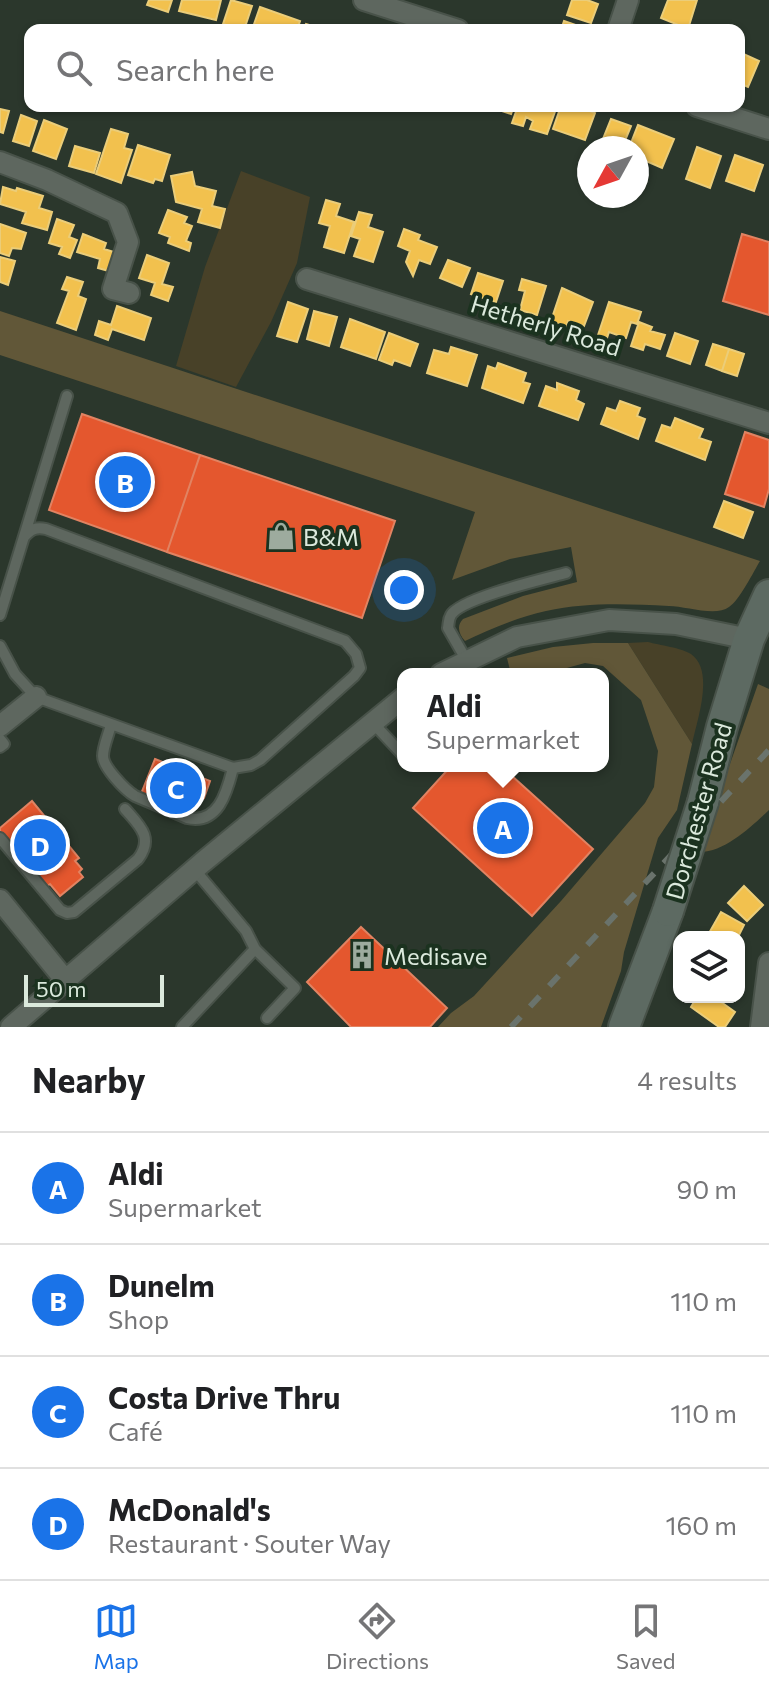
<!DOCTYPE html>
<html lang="en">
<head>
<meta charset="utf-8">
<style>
	:root { --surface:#fff; --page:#f6f6f6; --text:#202124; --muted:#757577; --line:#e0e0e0; --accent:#1a73e8 }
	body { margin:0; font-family:Commissioner,sans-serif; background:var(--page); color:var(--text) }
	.controls { position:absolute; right:24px; bottom:24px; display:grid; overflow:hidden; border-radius:16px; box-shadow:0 2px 6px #0004 }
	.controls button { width:72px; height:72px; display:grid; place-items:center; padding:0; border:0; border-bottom:2px solid var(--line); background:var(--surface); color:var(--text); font:40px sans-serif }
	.compass { position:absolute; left:577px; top:136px; width:72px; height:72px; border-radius:50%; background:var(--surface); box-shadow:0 2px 6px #0004; rotate:230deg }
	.scale { position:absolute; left:24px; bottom:20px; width:140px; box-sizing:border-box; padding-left:8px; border:4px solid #dbe9dc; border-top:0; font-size:22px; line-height:28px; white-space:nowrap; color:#dbe9dc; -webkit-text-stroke:6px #1b321f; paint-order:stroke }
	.you { position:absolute; left:404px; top:590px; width:28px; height:28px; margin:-20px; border:6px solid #fff; border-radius:50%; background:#1a73e8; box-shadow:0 0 0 12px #1a73e833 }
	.badge { display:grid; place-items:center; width:52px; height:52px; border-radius:50%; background:var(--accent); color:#fff; font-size:26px; font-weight:700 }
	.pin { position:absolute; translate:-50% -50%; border:4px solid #fff; box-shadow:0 2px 8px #0006 }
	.popup { position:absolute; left:397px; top:668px; width:212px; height:104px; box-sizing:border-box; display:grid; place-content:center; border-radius:16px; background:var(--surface); filter:drop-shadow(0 2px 6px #0005); font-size:26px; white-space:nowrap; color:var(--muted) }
	.popup b { font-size:30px; color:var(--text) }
	.popup::after { content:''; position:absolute; left:50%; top:100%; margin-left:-16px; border:16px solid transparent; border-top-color:var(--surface) }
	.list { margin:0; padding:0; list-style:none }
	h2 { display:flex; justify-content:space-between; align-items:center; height:104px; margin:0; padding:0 32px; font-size:34px }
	h2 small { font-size:26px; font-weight:400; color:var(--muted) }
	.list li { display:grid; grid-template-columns:52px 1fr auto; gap:24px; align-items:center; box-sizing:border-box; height:112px; padding:0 32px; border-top:2px solid var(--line) }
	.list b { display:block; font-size:30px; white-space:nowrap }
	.list p { margin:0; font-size:26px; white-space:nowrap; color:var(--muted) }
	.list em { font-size:26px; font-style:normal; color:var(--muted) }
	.icon { flex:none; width:44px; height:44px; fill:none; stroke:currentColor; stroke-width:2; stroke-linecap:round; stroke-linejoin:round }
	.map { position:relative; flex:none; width:769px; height:1027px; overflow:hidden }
	.search { position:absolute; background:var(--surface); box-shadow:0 2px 6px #0004; left:24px; right:24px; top:24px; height:88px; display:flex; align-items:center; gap:20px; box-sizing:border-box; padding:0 28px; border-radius:16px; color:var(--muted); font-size:30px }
	.sheet { height:552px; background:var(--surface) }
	nav { display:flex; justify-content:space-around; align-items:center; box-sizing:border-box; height:112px; border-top:2px solid var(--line); background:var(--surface); font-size:22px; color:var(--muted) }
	nav a { display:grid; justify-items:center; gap:4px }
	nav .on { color:var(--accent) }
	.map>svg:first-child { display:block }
</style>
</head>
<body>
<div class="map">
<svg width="769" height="1027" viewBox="0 0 769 1027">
	<rect width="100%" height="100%" fill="#2b372c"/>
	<!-- green -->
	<path fill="#484128" d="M241,171L310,197L297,263L271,322L236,387L176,366L205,267Z
		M648,642C659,645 682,648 691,654C715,671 697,720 692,744L628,643Z"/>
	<!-- forest -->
	<path fill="#615738" d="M0,311L760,561C754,571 739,601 729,607C716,617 685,606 669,606C628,604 587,602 546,611C519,617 490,629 465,641C459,634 456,626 463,619L523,596L577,582L571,547L510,559L452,580L475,512L0,355Z
		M593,643H628L692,744L677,810L658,838L624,952L621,971L601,1027H438L451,1013L474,996L561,901L645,803L654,787L658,751L641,700L603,666L585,663L545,674H511L507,658L553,647Z
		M758,684L769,689V810C752,826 725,852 700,852L709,833L724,781Z"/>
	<!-- homes -->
	<path fill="#f2c14e" stroke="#ebcd79" stroke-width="2" d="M149,0H172L168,12L147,5Z
		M182,0H221L216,20L179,11Z
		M231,0L252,6L244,30L223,24Z
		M572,0H587L598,4L591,23L567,15Z
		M668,0H697L688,29L661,18Z
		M260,7L300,21L297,30H252Z
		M564,21L587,29V30H561Z
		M306,24L325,30H304Z
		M739,52L759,61L748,87L739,83Z
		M487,106H514L511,114Z
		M518,106H557L547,134L530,129L533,121L526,117L523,126L512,123Z
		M561,106H576L595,113L585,140L553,129Z
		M0,109L9,111L3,133L0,132Z
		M21,115L37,121L29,146L13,141Z
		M611,119L631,126L622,148H613L601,144Z
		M44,120L67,129L56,159L33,151Z
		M638,125L674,139L662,168L637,157V148H629Z
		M111,129L128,134L124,148L132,150L121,183L96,174Z
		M138,145L170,155L162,181L155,179L153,183L128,175Z
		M75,146L100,153L94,173L69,166Z
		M697,147L721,156L710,188L686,179Z
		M735,155L763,165L754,191L726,181Z
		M192,172L195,186L216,191L212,206L225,209L220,228L198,222L202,209L176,202L171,176Z
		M3,187L16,191L17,188L43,196L39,208L52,212L47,230L22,223L26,212L0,204Z
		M326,200L340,204L336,216L354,222L344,253L324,247L330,226L319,223Z
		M168,210L187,217L184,223L192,226L186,241L191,243L189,251L168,243L170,237L159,233Z
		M359,212L372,215L368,227L383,232L373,262L354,256L360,239L351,236Z
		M57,219L74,225L69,237L77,240L70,258L59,254L62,247L49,243Z
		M0,224L26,233L21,249L12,248L9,256L0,253Z
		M404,229L420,235L418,240L437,247L430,264L419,260L413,276L406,262L410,251L398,246Z
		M83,234L106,243L104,249L117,253L112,272L98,268L100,259L77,252Z
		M147,255L169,263L162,284L173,287L168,301L151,295L155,283L139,278Z
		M0,257L15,261L8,285L0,282Z
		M448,260L470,268L462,287L440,278Z
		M478,273L503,281L496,302L471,294Z
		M67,277L83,282L78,296L86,299L76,330L57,323L69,291L62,289Z
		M522,279L546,286L537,315L520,310L525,291L519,290Z
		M562,288L593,302L584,326L568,321L566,327L551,321Z
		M288,302L308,309L297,342L277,336Z
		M609,302L641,312L637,324L631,322L626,338L609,332L607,338L598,335Z
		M117,306L151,318L144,340L112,329L108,340L95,335L99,321L111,325Z
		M314,311L337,317L329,346L307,339Z
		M350,319L385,332L376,359L341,347Z
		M639,322L652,327L650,331L665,335L660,349L645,344L643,350L631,346Z
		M389,333L418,344L410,366L394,360L392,365L379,360Z
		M675,333L698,341L690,364L667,356Z
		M713,344L729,349L722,371L706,365Z
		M451,347L477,355L467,386L427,373L434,350L449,354Z
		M729,349L744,354L737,376L722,371Z
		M498,363L526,373L523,382L530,384L523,403L482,388L488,366L496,369Z
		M557,383L579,391L576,400L584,404L578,420L539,406L546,386L557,390Z
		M620,401L640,408L637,416L645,419L638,439L601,424L607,408L616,411Z
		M675,418L703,429L699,438L711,442L705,460L656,441L662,425L671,428Z
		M724,501L753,512L743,538L714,527Z
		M744,886L763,905L747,921L728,903Z
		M721,912L744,925L738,937H711L708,935Z
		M697,997H714L735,1012L725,1027H719L691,1007Z"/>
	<!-- shops -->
	<path fill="#e4572e" stroke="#e18362" stroke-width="2" d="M742,234L769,242V315L723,301Z
		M82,414L200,455L167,552L49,510Z
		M745,432L769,440V489L764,507L725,494Z
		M200,455L395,521L362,618L167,552Z
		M155,759L210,781L204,798L197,796L191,813L141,794Z
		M451,766H501L593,849L532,916L413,808Z
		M32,801L79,858L75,861L82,869L79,872L83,877L60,896L50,884L46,887L0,832V828Z
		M361,927L447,1008L430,1027H351L307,982Z"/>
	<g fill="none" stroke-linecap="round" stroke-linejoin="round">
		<defs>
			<path id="lane" d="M0,615L67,396
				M0,646L15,674L36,697L233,768L251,765L260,760L354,676L360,668L356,654L345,641L46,529C36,527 31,529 24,537
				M467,661L448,628C449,623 448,620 451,615C461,598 544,579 566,573
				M373,723L403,755
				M111,724C109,734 103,746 103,756C103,767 125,790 135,796L187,818C219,825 227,791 233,768
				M0,739L4,744L0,747
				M0,838L60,910L67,913L74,912L138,859C154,838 140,826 125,809
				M255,949L295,988L267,1018
				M182,1027L255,949L246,931L194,869"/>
			<path id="street" d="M364,0L458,30
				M618,30L628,0
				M697,106L769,129
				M0,162L47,180L117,213L128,242L113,289L129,293
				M307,279L769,423
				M441,674L517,637L609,620L676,624L749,639
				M0,726L36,697
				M0,900L66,981
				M11,1027L203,862L403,698
				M761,1027L769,963"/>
			<path id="secondary" d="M703,802L722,727L749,639L769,595
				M624,1027L668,911"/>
		</defs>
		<!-- lane casing -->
		<use href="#lane" stroke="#485249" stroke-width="14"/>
		<!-- street casing -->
		<use href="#street" stroke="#485249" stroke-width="24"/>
		<!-- secondary casing -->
		<use href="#secondary" stroke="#485249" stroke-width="34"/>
		<!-- lane -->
		<use href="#lane" stroke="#5e675f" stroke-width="10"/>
		<!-- street -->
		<use href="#street" stroke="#5e675f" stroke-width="20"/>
		<!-- secondary -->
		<use href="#secondary" stroke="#5d6a62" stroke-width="30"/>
		<!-- rail -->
		<path stroke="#6a736c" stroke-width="6" stroke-dasharray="14 14" stroke-linecap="butt" d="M511,1027L769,750"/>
		<defs>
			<path id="secondary-bridge" d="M668,911L703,802"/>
		</defs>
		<!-- secondary-bridge casing -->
		<use href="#secondary-bridge" stroke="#485249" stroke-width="34" stroke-linecap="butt"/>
		<!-- secondary-bridge -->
		<use href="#secondary-bridge" stroke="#5d6a62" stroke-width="30"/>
	</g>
	<!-- icons -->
	<defs>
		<symbol id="shop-bare" viewBox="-9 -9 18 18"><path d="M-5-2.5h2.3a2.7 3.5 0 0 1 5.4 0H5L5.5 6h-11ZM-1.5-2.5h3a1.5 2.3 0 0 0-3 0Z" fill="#9dab9e" stroke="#1b321f" stroke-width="2.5" paint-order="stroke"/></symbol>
		<symbol id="building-bare" viewBox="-9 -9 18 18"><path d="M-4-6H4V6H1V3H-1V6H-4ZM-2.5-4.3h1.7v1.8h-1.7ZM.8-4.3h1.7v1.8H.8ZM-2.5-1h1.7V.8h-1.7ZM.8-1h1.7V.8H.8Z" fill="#9dab9e" stroke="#1b321f" stroke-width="2.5" paint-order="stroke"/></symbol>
	</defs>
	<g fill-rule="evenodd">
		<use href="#shop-bare" x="261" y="516" width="40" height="40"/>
		<use href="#building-bare" x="342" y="935" width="40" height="40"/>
	</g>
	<g text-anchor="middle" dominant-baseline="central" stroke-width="8" stroke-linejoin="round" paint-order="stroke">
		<!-- street labels -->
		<g font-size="24" fill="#dbe9dc" stroke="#1b321f">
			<text transform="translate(546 325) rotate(17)">Hetherly Road</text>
			<text transform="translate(698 811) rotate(-74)">Dorchester Road</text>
		</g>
		<!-- poi labels -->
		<g font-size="24" fill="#dbe9dc" stroke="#1b321f" text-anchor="start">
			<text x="303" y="536">B&amp;M</text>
			<text x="384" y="955">Medisave</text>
		</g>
	</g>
</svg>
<div class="controls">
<button><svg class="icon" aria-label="layers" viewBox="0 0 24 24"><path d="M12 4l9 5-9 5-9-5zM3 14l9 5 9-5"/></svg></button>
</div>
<svg class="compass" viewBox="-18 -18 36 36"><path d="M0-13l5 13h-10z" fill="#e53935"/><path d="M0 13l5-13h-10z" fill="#757577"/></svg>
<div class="scale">50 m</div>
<div class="you"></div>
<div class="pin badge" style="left:503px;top:828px">A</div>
<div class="popup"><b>Aldi</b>Supermarket</div>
<div class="pin badge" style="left:125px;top:482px">B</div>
<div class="pin badge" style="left:176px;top:788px">C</div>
<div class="pin badge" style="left:40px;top:845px">D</div>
<div class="search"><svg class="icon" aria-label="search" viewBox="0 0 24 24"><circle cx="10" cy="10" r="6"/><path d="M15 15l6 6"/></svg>Search here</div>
</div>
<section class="sheet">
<h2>Nearby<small>4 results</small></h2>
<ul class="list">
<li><span class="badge">A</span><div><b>Aldi</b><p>Supermarket</p></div><em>90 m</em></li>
<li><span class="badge">B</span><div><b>Dunelm</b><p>Shop</p></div><em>110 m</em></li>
<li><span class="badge">C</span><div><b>Costa Drive Thru</b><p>Café</p></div><em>110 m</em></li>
<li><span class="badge">D</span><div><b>McDonald's</b><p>Restaurant · Souter Way</p></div><em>160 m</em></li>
</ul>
</section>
<nav>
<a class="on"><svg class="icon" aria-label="map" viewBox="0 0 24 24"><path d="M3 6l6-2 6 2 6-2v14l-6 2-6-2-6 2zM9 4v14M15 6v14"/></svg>Map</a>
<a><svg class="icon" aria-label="directions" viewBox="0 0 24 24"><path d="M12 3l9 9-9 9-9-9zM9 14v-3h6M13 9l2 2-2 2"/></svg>Directions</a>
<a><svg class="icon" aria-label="saved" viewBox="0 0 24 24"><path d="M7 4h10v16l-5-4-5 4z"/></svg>Saved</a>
</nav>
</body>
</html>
